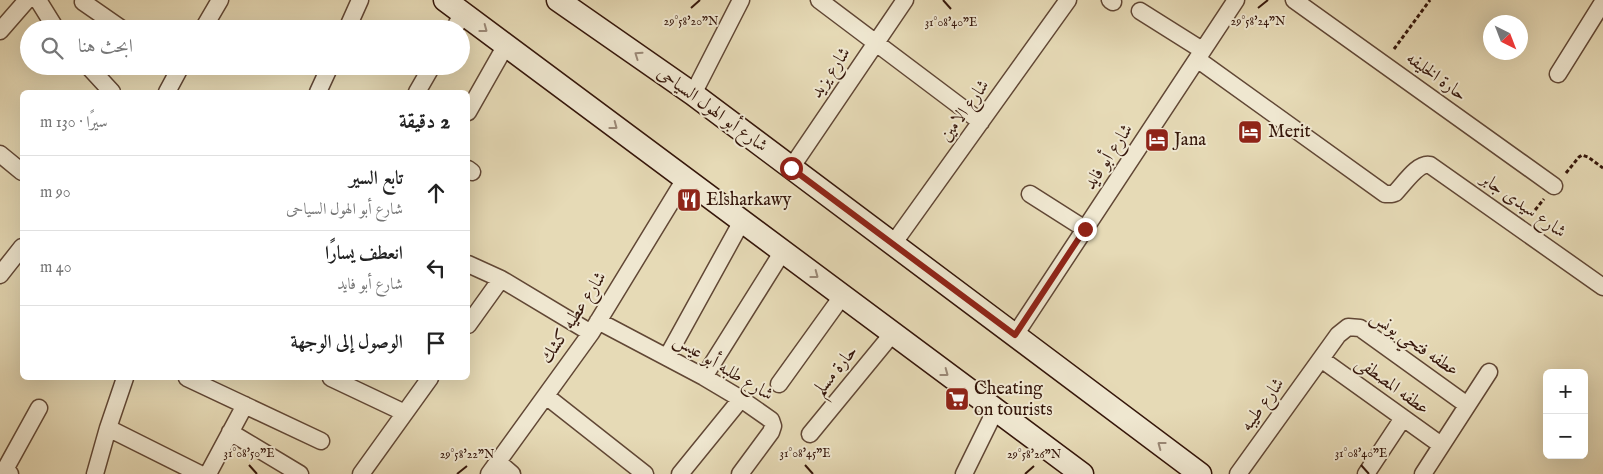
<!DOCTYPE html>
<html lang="ar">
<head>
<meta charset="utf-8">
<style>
	:root { --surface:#fff; --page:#f6f6f6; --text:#222; --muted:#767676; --line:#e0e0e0 }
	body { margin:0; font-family:"IM FELL English",Amiri,serif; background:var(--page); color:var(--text); direction:rtl }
	.controls { position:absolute; right:15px; bottom:15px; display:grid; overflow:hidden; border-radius:8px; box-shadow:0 5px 20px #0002 }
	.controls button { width:45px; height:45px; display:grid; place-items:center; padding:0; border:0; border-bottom:1px solid var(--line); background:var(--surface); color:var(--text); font:25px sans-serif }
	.compass { position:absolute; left:1483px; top:15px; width:45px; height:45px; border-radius:50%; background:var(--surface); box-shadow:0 5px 20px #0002; rotate:138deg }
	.stop { position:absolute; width:15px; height:15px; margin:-11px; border:4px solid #8f2418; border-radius:50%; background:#fff }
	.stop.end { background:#8f2418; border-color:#fff; box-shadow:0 1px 5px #0008 }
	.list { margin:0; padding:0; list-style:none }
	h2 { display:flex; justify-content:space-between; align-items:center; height:65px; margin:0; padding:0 20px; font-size:21px }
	h2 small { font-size:16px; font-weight:400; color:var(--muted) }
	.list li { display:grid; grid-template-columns:32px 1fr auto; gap:15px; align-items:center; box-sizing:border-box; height:75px; padding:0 20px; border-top:1px solid var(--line) }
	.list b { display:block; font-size:19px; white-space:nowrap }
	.list p { margin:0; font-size:16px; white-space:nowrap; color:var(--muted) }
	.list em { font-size:16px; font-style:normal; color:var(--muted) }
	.icon { flex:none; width:28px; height:28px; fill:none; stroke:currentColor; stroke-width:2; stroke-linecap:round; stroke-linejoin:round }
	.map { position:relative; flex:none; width:1603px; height:474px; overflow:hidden; direction:ltr }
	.search { position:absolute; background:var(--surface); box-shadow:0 5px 20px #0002; left:20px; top:20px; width:450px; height:55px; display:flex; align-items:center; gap:12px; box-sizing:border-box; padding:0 18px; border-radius:28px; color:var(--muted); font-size:19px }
	.panel { position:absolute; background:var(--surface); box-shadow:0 5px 20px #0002; left:20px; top:90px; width:450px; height:290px; border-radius:8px; direction:rtl }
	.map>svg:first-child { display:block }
</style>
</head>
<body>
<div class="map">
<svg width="1603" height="474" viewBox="0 0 1603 474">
	<rect width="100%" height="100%" fill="#e6dab6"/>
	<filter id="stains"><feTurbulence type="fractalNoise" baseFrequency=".004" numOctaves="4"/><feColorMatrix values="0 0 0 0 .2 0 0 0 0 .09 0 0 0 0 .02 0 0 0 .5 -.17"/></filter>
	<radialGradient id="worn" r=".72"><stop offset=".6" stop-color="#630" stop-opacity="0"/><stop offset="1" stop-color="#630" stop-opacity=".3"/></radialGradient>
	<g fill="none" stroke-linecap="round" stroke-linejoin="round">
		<defs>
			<path id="minor" d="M38,0L56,29
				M819,0L981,122
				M1110,0L1113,2
				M1294,0L1554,186
				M83,2L122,29
				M1140,11L1202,50
				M203,29L220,0
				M347,29L360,0
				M454,29L463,13
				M0,31L27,0
				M1197,59L1385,194H1392L1395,193C1404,184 1418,162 1430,165L1603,287
				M88,66L112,92
				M1558,74L1603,2
				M167,92L181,66
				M318,92L330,66
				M417,92L432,66
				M693,94L741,0
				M468,112L506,45
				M0,154L22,172
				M791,168L905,0
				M468,169L472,172
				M1030,194L1085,229
				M893,244L1068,0
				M468,264L501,279L591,333
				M0,275L22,247
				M598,321L704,377L741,399L771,420L773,426L771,432L740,474
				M468,325L501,279
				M1015,335L1236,0
				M667,357L742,221
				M1321,359L1441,445
				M704,377L783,251
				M187,378L321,441
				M331,378L405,413
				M779,384L843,295
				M546,396L645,474
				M108,428L200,474
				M230,432L300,474
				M810,434L893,333
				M498,462L512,474
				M10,474L7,470V466L39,408
				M95,474L108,428L125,378
				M208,474L245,405
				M361,474L430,378
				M489,474L591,333L685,179
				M680,474L741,399
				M964,474L995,411
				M1238,474L1338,335L1348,327L1360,328L1467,405
				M1366,474L1403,418
				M1423,474L1489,372"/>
			<path id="secondary" d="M445,0L1082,474
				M558,0L693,94L1200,474"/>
		</defs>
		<!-- minor casing -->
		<use href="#minor" stroke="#614735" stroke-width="19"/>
		<!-- secondary casing -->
		<use href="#secondary" stroke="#35160a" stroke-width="25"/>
		<!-- path -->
		<path stroke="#35160a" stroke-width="3" stroke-dasharray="4 2.5" stroke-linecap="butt" d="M1394,49L1430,0
			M1566,173L1579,157L1582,155L1588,157L1603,168
			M1531,215L1544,199"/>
		<!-- minor -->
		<use href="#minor" stroke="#efe7d0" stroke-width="16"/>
		<!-- secondary -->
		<use href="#secondary" stroke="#efe7d0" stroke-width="22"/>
	</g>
	<!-- one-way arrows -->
	<defs><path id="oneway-chevron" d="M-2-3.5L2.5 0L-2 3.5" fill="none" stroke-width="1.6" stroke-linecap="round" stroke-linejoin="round" transform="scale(1.25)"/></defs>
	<g stroke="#9b8977">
		<use href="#oneway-chevron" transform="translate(484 29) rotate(37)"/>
		<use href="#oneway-chevron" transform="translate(638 55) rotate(-145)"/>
		<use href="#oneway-chevron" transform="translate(614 126) rotate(37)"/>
		<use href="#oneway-chevron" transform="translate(815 275) rotate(37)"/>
		<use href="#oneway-chevron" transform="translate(945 373) rotate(37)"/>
		<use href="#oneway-chevron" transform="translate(1161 445) rotate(-143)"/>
	</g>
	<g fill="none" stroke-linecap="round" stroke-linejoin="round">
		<!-- route -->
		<path stroke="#8f2418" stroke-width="6" d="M791,168L1015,335L1085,229"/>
	</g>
	<!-- ticks -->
	<path fill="none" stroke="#35160a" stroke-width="2" d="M943,0L951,9M691,8L700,0M1258,8L1268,0M249,465L257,474M805,465L813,474M1361,465L1369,474M457,474L467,466M1025,474L1034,466"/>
	<!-- icons -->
	<defs>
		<symbol id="hotel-square" viewBox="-11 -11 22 22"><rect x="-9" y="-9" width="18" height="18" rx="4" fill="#8f2418" stroke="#efe7d0"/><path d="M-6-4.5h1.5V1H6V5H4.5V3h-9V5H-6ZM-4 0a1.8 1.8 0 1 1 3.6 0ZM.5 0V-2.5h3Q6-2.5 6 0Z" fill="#fff"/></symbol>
		<symbol id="restaurant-square" viewBox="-11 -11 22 22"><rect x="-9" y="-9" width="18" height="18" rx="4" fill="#8f2418" stroke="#efe7d0"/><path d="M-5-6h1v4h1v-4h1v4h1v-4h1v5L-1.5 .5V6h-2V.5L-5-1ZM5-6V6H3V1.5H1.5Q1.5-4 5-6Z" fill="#fff"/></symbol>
		<symbol id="supermarket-square" viewBox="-11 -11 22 22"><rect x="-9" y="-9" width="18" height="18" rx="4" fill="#8f2418" stroke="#efe7d0"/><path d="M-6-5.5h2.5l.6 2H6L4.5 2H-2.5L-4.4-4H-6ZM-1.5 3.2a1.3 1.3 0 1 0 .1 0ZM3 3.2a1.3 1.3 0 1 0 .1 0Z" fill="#fff"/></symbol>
	</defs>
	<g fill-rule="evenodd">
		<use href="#hotel-square" x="1236" y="118" width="28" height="28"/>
		<use href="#hotel-square" x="1143" y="126" width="28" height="28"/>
		<use href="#restaurant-square" x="675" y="186" width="28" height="28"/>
		<use href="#supermarket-square" x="943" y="385" width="28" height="28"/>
	</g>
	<g text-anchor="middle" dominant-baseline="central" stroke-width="4" stroke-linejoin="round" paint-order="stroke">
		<!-- street labels -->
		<g font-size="18" fill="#35160a" stroke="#efe7d0">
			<text transform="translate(831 73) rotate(-56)">شارع يزيد</text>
			<text transform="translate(1436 77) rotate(36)">حارة الخليفه</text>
			<text transform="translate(712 110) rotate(36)">شارع أبو الهول السياحى</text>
			<text transform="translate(965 111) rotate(-54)">شارع الامين</text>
			<text transform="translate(1109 157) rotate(-57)">شارع أبو فايد</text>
			<text transform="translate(1523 206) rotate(35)">شارع سيدى جابر</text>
			<text transform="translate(574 318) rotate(-57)">شارع عطيه كشك</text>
			<text transform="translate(1414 344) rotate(34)">عطفه فتحي يونس</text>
			<text transform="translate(723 368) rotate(31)">شارع طلبه أبو عيس</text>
			<text transform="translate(836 371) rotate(-51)">حارة مسلم</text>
			<text transform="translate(1392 386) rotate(36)">عطفه المصطفى</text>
			<text transform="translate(1263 405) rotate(-54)">شارع طيبه</text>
		</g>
		<!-- poi labels -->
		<g font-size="18" fill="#35160a" stroke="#efe7d0" text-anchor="start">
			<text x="1268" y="132">Merit</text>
			<text x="1174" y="140">Jana</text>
			<text x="706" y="200">Elsharkawy</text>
			<text x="974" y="389">Cheating<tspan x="974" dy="21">on tourists</tspan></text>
		</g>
	</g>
	<g font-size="12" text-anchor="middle" fill="#35160a" stroke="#efe7d0" stroke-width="4" stroke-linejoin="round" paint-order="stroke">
		<text x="691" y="25">29°58'20"N</text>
		<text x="1258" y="25">29°58'24"N</text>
		<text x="951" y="26">31°08'40"E</text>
		<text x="249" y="457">31°08'50"E</text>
		<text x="805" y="457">31°08'45"E</text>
		<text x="1361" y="457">31°08'40"E</text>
		<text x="467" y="458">29°58'22"N</text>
		<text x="1034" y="458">29°58'26"N</text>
	</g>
	<rect width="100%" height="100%" filter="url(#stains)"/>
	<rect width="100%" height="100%" fill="url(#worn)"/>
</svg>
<div class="controls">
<button>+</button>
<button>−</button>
</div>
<svg class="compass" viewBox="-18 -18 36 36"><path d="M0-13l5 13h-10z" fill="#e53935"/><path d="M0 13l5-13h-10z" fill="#767676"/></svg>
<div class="stop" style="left:791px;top:168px"></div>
<div class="stop end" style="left:1085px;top:229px"></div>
<div class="search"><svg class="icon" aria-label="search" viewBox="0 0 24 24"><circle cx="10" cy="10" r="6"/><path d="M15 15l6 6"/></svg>ابحث هنا</div>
<section class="panel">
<h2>2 دقيقة<small>سيرًا · 130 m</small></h2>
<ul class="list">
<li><svg class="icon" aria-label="ahead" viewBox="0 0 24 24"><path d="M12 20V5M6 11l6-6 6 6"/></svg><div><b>تابع السير</b><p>شارع أبو الهول السياحى</p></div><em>90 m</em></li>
<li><svg class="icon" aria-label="left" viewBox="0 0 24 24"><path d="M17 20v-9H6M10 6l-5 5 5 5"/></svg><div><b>انعطف يسارًا</b><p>شارع أبو فايد</p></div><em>40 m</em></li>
<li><svg class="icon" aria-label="arrive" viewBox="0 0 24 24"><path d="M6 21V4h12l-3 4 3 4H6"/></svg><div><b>الوصول إلى الوجهة</b></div></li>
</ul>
</section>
</div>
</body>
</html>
